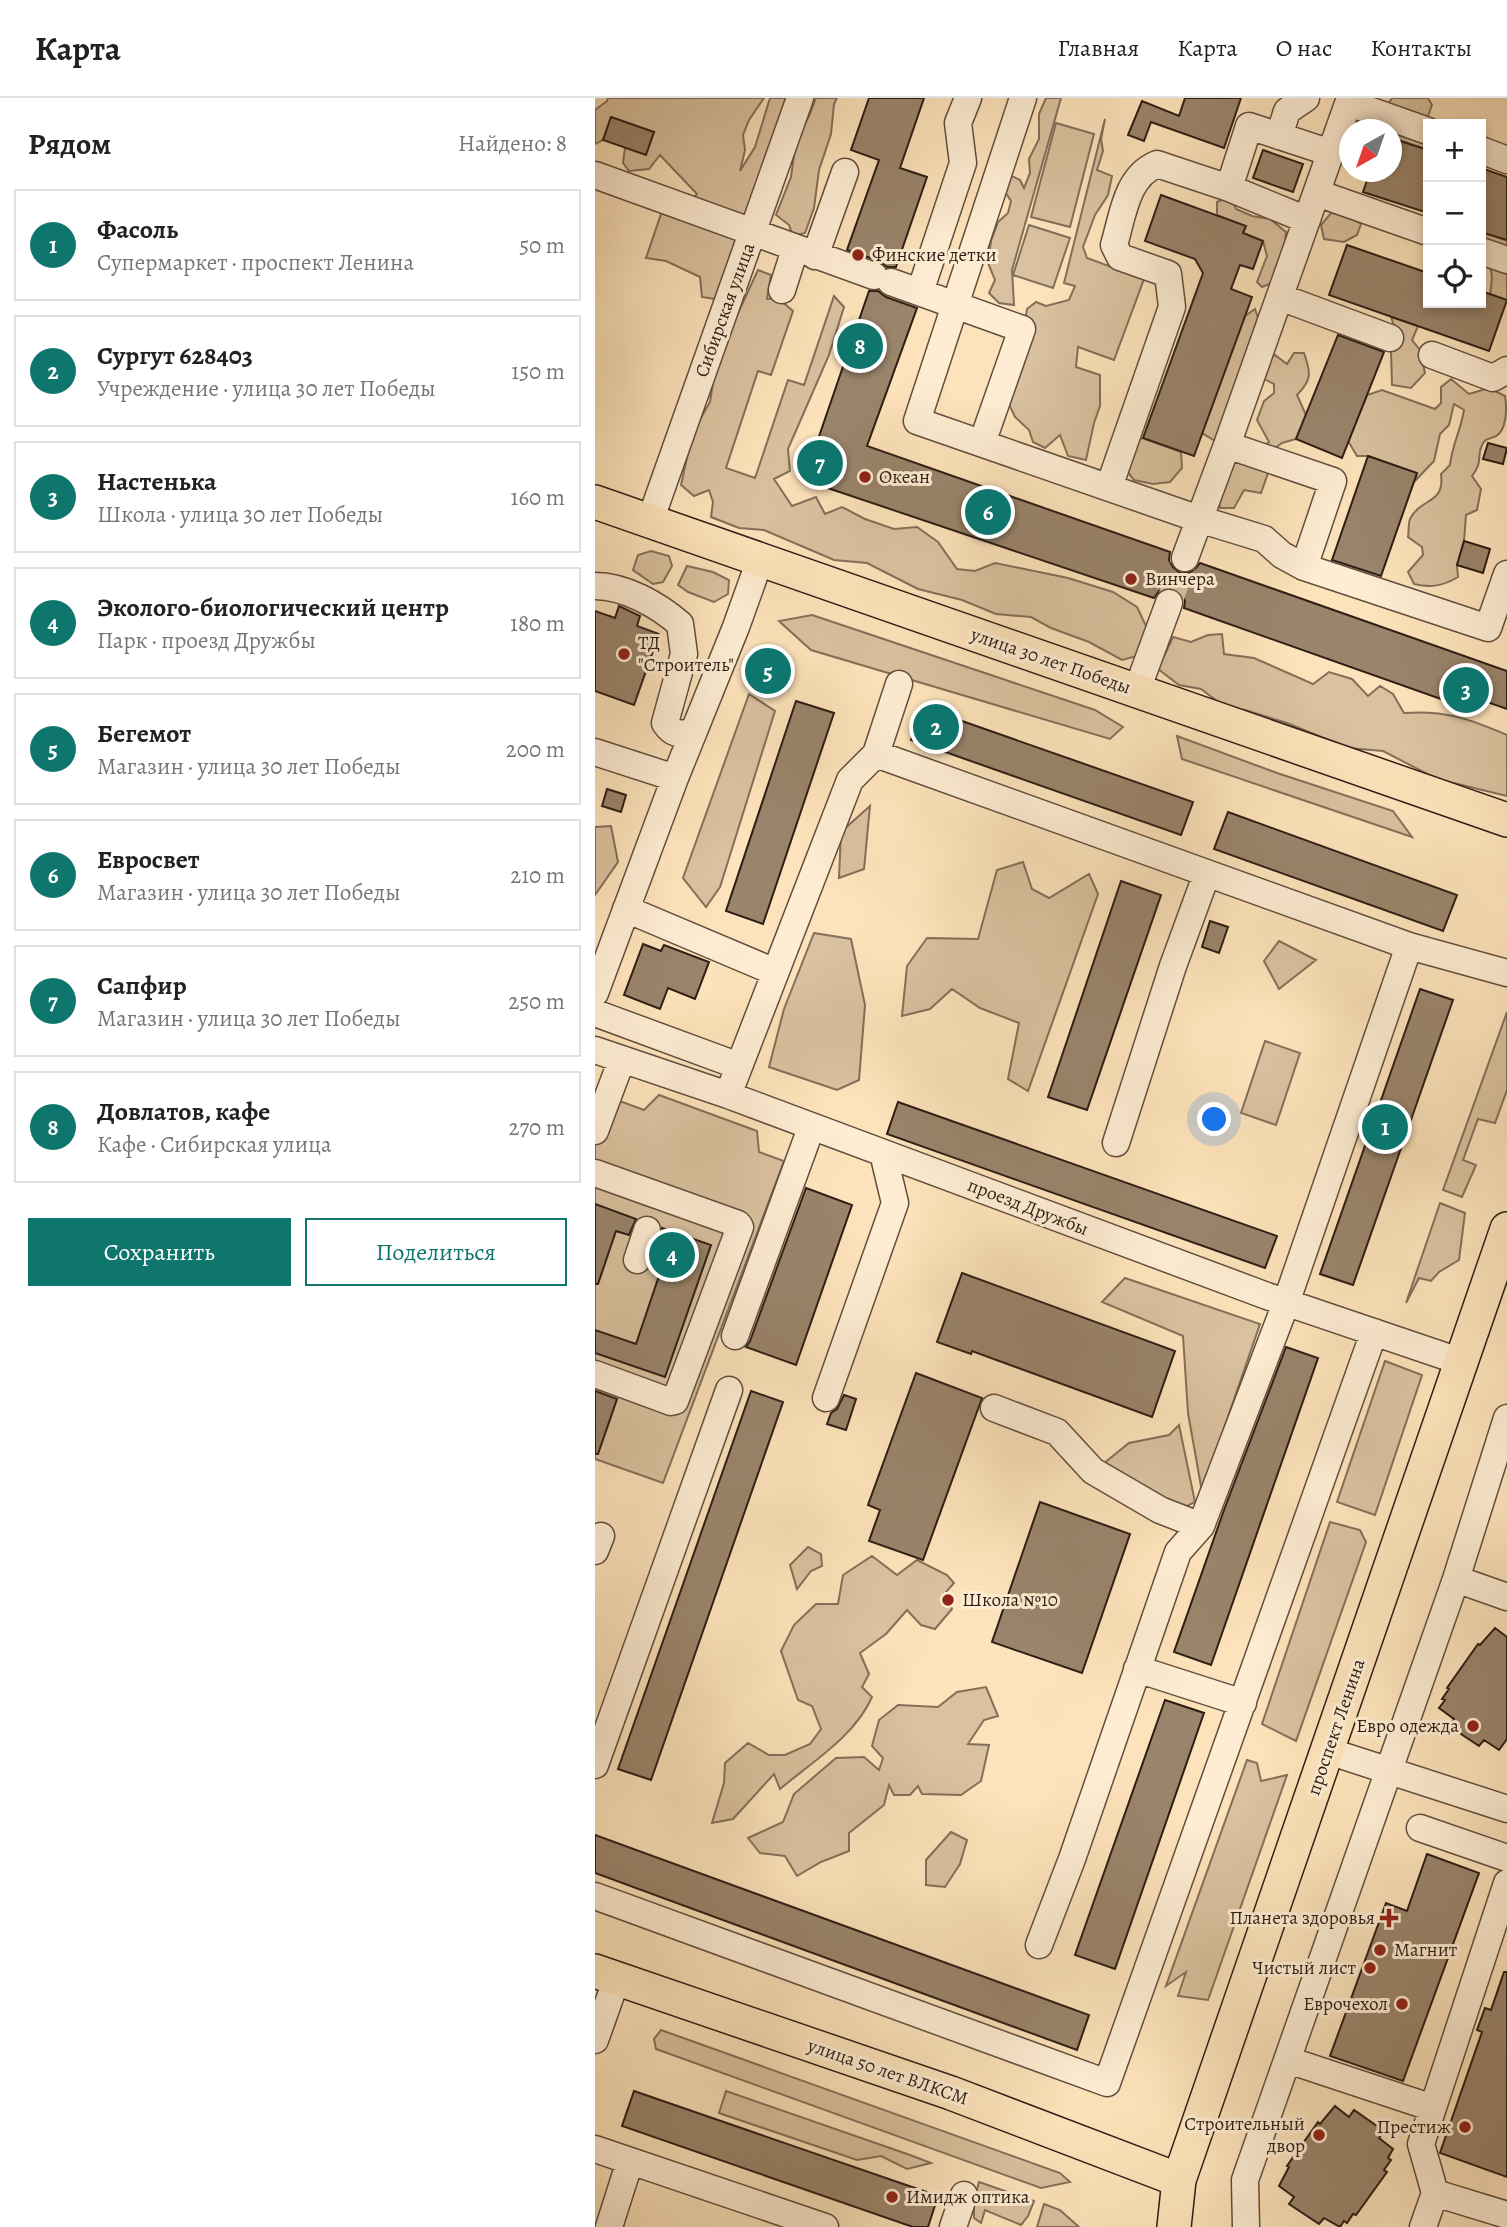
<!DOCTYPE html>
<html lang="ru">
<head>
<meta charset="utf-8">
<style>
	:root { --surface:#fff; --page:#f6f6f6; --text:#222; --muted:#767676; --line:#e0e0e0; --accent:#0f766e }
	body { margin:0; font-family:Alegreya,serif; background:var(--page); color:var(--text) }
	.controls { position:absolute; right:21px; top:21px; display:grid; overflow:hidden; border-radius:0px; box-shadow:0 4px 10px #0003 }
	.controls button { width:63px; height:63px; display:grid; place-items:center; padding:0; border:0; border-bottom:2px solid var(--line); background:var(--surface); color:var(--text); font:35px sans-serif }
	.compass { position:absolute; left:744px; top:21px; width:63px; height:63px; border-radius:50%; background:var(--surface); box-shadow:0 4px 10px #0003; rotate:220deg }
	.you { position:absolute; left:620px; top:1022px; width:24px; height:24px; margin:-18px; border:5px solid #fff; border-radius:50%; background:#1a73e8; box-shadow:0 0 0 10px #1a73e833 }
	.badge { display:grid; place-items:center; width:46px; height:46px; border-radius:50%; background:var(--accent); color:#fff; font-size:23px; font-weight:700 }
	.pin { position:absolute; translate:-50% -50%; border:4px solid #fff; box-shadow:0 2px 7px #0006 }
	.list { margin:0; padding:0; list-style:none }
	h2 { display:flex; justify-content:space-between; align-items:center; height:91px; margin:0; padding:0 28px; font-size:30px }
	h2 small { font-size:23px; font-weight:400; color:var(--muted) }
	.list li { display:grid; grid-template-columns:46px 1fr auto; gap:21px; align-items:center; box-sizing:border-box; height:112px; margin:0 14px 14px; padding:0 14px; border:2px solid var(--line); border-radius:0px }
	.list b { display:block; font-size:26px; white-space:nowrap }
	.list p { margin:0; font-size:23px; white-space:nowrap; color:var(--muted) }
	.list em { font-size:23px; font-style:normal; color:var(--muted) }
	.actions { display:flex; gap:14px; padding:21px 28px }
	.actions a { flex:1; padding:16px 0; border:2px solid var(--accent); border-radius:0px; text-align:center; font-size:24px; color:var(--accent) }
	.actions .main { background:var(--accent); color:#fff }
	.icon { flex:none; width:38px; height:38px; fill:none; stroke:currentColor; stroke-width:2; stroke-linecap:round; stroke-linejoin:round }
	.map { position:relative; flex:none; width:912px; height:2129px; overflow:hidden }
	header { display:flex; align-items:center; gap:42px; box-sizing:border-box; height:98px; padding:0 35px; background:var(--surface); border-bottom:2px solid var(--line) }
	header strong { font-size:33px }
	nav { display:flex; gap:38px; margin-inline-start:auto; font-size:24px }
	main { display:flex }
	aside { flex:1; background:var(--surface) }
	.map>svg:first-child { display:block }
</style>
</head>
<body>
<header>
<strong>Карта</strong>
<nav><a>Главная</a><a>Карта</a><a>О нас</a><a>Контакты</a></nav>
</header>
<main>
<aside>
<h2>Рядом<small>Найдено: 8</small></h2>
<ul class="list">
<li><span class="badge">1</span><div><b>Фасоль</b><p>Супермаркет · проспект Ленина</p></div><em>50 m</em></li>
<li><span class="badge">2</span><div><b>Сургут 628403</b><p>Учреждение · улица 30 лет Победы</p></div><em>150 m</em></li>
<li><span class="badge">3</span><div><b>Настенька</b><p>Школа · улица 30 лет Победы</p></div><em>160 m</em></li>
<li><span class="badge">4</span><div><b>Эколого-биологический центр</b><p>Парк · проезд Дружбы</p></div><em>180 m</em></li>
<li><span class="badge">5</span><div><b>Бегемот</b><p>Магазин · улица 30 лет Победы</p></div><em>200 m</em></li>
<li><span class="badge">6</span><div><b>Евросвет</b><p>Магазин · улица 30 лет Победы</p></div><em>210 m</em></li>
<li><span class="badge">7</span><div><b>Сапфир</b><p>Магазин · улица 30 лет Победы</p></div><em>250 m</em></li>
<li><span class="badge">8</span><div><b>Довлатов, кафе</b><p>Кафе · Сибирская улица</p></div><em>270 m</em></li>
</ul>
<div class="actions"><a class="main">Сохранить</a><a>Поделиться</a></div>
</aside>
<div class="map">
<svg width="912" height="2129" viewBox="0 0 912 2129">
	<rect width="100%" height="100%" fill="#fde3bb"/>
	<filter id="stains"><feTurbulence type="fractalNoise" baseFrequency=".00286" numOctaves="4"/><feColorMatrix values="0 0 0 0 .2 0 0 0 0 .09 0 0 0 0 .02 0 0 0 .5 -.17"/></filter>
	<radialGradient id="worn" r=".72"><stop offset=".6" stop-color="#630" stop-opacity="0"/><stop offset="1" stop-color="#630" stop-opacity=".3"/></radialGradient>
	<!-- green -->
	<path fill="#dac19f" stroke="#846f5a" stroke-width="2" d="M13,0H169L154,22L148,37L150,52L145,73L160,49L175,0H191L156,112L145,118L148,142L131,187L119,201L107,199L105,179L71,163L51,160L66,116L94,105L102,96L65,57L54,71L34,73L28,65L30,50L59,34L16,19L8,42L0,46V12L12,3Z
		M221,0H242L239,6L236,36L224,72L219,110L210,135L198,138L194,127L181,117L196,79L201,42L214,18Z
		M451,0H466L417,172L419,207L404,205L394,195L400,182L393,165L396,143L403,124L413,115L416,103L408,91L417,78L425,82L429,90L435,75L434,61L444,41V16Z
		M797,0H833L837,7L832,21L833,52L797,40L796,32L787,31L785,19Z
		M510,21L506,41L508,53L502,72L517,78L513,97L500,117L488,149L492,160L549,181L519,262L483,249L481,269L505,277V308L499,325L491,362L473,358L465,337L450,350L438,344L434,332L420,319L408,294L429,231L432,211L441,204L451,208L474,202L480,188L469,185Z
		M461,25L499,36L475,129L436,119Z
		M636,98L641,111L657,118L675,121L691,134L688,162L679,184L667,189L662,184L672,158L668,143L648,135L650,128L622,117V104Z
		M736,115L753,118L766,126L762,137L749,144L729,141L726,127Z
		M434,127L475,140L458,190L418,177Z
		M890,135L910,142L912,138V202L895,196C896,189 898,180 896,173C892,158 882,150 890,135Z
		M163,172L176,177L172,201L183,200L198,213L176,277L163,273L131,370L160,380L193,282L209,287L239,198L249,209L234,257L193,351L195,373L179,381L197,408L221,399L230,416L247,409L270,421L299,431L322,429L343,444L362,471L380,473L400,465L473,480L518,494L542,509L552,530L546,557L527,562L494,544L456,530L436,519L401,516L367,502L323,491L272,465L239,462L169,432L144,430L116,419L118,404L114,392L99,398L86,387L93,355L103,325L115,304L120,272L130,243Z
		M660,211L663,220L620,343L607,335L650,218Z
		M796,219L823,228L817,242L825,252L830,275L816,290L797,287L796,253L802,236Z
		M699,255H709C716,275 717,282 702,297L711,317L701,341L687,345L676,353L673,375L666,395L649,392L639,410H625L621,394L640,360L656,358L674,344L662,322L669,303L679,295V286L665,279L669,263L680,257L692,266Z
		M856,281L874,296L894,290L910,298C912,310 912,332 901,338C895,341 890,340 887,347C881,359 889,362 877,378L886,391L882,412L871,417L869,443L862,467L863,479C848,488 836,490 819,486L813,474L828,457L827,449L813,439C814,434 813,426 815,421C826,399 850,407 846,376L855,367C857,347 866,332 869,312L859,306L854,327L845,336L839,363L819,384L822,375L773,358H762L753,343L772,297L787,292L840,311L846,305V289Z
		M547,340L586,354L587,370L575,384L558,386L539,382L530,371L537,349Z
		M56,453L74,458L77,468L68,484L58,486L38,472L43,457Z
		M92,468L118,474L134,482L133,496L119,504L93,494L83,487Z
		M217,517L500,612L528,629L515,641L216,552L184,523Z
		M627,536L629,556L659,560L718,586L734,574L757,581L773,598L785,588L798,596L809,615C850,612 875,621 912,637V698L842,681L788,653L753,650L692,625L650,612L630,609L606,591L584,587L563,571L578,539L596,544L613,537Z
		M154,596L180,613L125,789L111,809L88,780Z
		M582,638L682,675L798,713L817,739L587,661Z
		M275,708L269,771L244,780L246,734Z
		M16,728L23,764L0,797V729Z
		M428,764L437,791L454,800L494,776L503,796L433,993L413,981L424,925L385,910L357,891L335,911L307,918L312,868L332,840L383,841L402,772Z
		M219,835L256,841L270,907L264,982L242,992L174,969L189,911Z
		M684,843L721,862L684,891L669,863Z
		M912,914V992L900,1025L883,1021L868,1062L881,1067L867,1099L848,1092Z
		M670,943L705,955L681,1027L646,1015Z
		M0,994L49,1012L64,997L162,1033L164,1054L189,1063L68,1385L0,1361Z
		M845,1105L870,1115L864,1162L844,1174L836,1183L824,1180L811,1205Z
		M530,1180L665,1226L607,1394L593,1315L588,1238L507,1204Z
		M790,1263L827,1277L780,1417L742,1404Z
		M584,1327L600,1404L588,1410L503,1370L534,1345L574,1337Z
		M735,1424L765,1432L771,1444L701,1643L667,1626Z
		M213,1449L226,1456L227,1468L216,1473L202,1491L195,1467Z
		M277,1458L302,1477L322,1462L352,1477L359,1485L351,1494L357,1511L340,1531L326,1527L312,1512L291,1536L265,1555L274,1576L267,1589L277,1599C260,1638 217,1664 185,1691L179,1676L138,1721L117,1725L129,1685L130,1665L153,1645L174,1657H190L215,1646L226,1631L217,1608L203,1602L186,1553L199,1527L221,1506H243L248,1477Z
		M391,1589L403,1618L389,1622L373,1646L394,1647L386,1683L366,1697L327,1696L323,1688L315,1697H299L294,1687L289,1707L254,1735V1753L226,1764L202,1778L190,1758L165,1755L153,1740L188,1724L199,1696L241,1660L269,1659L284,1672L288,1660L277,1648L284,1622L303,1607L343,1609L362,1594Z
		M652,1662L662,1665L666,1683L692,1677L613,1902L583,1898L591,1874L571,1888Z
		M356,1734L372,1742L365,1766L350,1789L331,1787V1762Z
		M66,1932L465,2075L475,2084L446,2090L61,1951L59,1941Z
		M131,1993L315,2057L336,2065L312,2071L286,2058L262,2062L124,2015Z
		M384,2084L439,2103L433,2118L426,2127L390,2112L386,2125L379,2120V2102Z
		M449,2106L465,2112L484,2129H442Z"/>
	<!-- building -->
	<path fill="#9a846b" stroke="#2e1d15" stroke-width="2" d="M274,0H329L305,70L332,79L301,169H292L284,163L252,152L284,62L256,52Z
		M590,0H646L629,50L556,24L549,43L533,37L547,3L584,18Z
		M16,19L59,34L51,57L8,42Z
		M796,40L833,52V115L768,94L775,74H796Z
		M668,52L708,66L698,94L658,80Z
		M886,70L912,79V142L886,134Z
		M566,97L651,128L648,135L668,143L658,171L645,167L636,191L657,199L599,358L548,340L608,175L600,161L550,143Z
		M752,147L833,175V205H886V193L912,202L894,253L734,197Z
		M274,193H283L291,199L322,210L272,348L575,454L574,462L578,469L585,475H593L599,472L605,465L912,573V611L878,599L874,611L589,510L590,503L586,495L579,490H571L564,493L559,500L209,382Z
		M743,237L789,254L747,360L701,341Z
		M893,345L912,350L908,366L888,361Z
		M773,358L822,375L786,478L737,462Z
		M869,443L895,451L888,475L862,467Z
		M24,508L45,518L42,528L64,536L39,607L0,593V513L20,520Z
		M161,553L196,567L185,594L151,580Z
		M201,603L239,615L168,826L131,813Z
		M327,609L598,704L586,737L316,642Z
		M12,691L31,697L26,714L7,708Z
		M633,714L862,797L848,833L619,751Z
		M526,783L566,797L492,1012L453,999Z
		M615,823L633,829L624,855L607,849Z
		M48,846L66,853L69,847L114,864L100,901L73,890L65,911L29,897Z
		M825,891L858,902L758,1187L725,1176Z
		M303,1004L682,1138L670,1170L292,1036Z
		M211,1090L257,1107L201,1267L151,1249L155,1243Z
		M0,1106L41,1121L34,1137L21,1133L3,1186H0Z
		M67,1130L116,1147L70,1279L0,1255V1232L41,1246L73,1151L63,1148Z
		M367,1175L580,1253L557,1319L377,1253L376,1256L342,1244Z
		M691,1249L723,1260L616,1567L579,1554L629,1412Z
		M321,1275L387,1300L328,1462L274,1443L285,1412L273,1407Z
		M0,1293L22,1301L3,1356H0Z
		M156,1293L188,1304L56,1682L23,1671Z
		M249,1297L261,1301L251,1332L232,1326L236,1315L242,1311Z
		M445,1404L535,1436L487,1575L397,1544Z
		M900,1530L912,1539V1641L904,1652L889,1642L884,1648L854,1628L859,1621L844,1610L850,1602L847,1601L854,1591L852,1590L883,1546L885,1547Z
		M570,1602L609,1615L520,1871L480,1857Z
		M0,1737L494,1917L482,1952L0,1775Z
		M832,1756L884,1775L808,1983L735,1958L791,1805L812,1813Z
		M909,1874H912V2079L845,2055L887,1934L882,1932L890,1910L896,1912Z
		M39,1993L343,2098L333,2129H318L27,2028Z
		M740,2008L754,2019L759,2012L789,2033L784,2040L798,2051L793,2060L796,2062L789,2072L792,2074L761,2117L758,2116L752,2125L749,2123L745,2129L729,2120L724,2126L694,2106L699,2099L684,2088L694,2069L692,2068L723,2024L725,2026Z"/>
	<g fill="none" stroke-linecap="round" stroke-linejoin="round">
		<!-- minor-tunnel -->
		<path stroke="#d4bb9a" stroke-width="26" stroke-dasharray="26 13" stroke-linecap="butt" d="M574,505L590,460"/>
		<defs>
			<path id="minor" d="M428,0L322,323L604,421L669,441L687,457L709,469L893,530L912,476
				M754,5L833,33
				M684,38L692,13L711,0
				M886,52L912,62
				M0,77L279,178
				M634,90L654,28L736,55
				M722,95L833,134
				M886,153L912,162
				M220,158L250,74
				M296,184L427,231L387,345
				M187,192L200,151
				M325,194L368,65L363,25L373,0
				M685,199L795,240
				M837,257L898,280L912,272
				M632,347L738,383L709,469
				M514,389L577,209L573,176L525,159L519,147C528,117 531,79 562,66L634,90L712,122
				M55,423L205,0
				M590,460L632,347L755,0
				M0,488C30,488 63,507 85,526L89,556L70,625C78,637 84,636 97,635
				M542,592L574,505
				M0,654L80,680
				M281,656L304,586
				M31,811L180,874
				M0,895L80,680L141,529L165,462
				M0,915L144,968
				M0,952L133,997L672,1198L867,1264
				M133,997L255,682L281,656L814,848L912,875
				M0,1033L27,961
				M521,1045L578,868L612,775
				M0,1075L143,1126L145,1129L80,1303L76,1304L0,1276
				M42,1162L52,1132
				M140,1238L216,1030
				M231,1300L300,1105L288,1055
				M399,1310L462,1334L498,1373L565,1412L606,1428
				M0,1453L6,1438
				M861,1481L912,1499
				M542,1571L648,1605
				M733,1653L912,1711
				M0,1667L134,1292
				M825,1730L912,1760
				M0,1798L512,1985L779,1234
				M444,1847L477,1761L583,1454L606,1428L691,1205L814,848
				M0,1942L22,1880
				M693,1962L838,2010
				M0,2051L230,2129
				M840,2095L912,2117
				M14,2129L35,2063
				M358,2129L369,2097
				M651,2129L650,2082L861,1481L912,1320
				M828,2129L840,2095L826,2046L912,1785"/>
			<path id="major" d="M0,404L912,722
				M0,1873L356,1995L584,2082
				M579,2129L584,2082L912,1131"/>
		</defs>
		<!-- minor casing -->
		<use href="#minor" stroke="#624e3e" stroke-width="29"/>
		<!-- major casing -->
		<use href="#major" stroke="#2e1d15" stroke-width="36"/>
		<!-- minor -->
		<use href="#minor" stroke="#feedd3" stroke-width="26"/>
		<!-- major -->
		<use href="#major" stroke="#fde3bb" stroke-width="33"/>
	</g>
	<!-- markers -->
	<g fill="#8f2418" stroke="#feedd3" stroke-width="2.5">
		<circle cx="263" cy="157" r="7"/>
		<circle cx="270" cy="379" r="7"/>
		<circle cx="536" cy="481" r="7"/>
		<circle cx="29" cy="556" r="7"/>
		<circle cx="353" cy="1502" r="7"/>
		<circle cx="878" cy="1628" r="7"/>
		<path d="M790.5 1809.5h7v7h7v7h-7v7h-7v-7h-7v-7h7z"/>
		<circle cx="785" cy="1852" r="7"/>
		<circle cx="775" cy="1870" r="7"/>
		<circle cx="807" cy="1906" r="7"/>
		<circle cx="870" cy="2029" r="7"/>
		<circle cx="724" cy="2037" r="7"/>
		<circle cx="297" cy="2099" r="7"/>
	</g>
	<g text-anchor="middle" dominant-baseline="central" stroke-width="6" stroke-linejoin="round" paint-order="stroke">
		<!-- poi labels -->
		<g font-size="19" fill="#2e1d15" stroke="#feedd3" text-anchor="start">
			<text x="277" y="157">Финские детки</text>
			<text x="284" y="379">Океан</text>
			<text x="550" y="481">Винчера</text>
			<text x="43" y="545">ТД<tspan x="43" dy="22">"Строитель"</tspan></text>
			<text x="367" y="1502">Школа №10</text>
			<text x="864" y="1628" text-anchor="end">Евро одежда</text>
			<text x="780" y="1820" text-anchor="end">Планета здоровья</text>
			<text x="799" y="1852">Магнит</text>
			<text x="761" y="1870" text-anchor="end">Чистый лист</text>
			<text x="793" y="1906" text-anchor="end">Еврочехол</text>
			<text x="710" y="2026" text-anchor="end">Строительный<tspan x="710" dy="22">двор</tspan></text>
			<text x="856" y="2029" text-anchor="end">Престиж</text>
			<text x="311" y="2099">Имидж оптика</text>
		</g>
		<!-- street labels -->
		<g font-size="19" fill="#2e1d15" stroke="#feedd3">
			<text transform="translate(130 212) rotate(-70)">Сибирская улица</text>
			<text transform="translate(456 563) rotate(19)">улица 30 лет Победы</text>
			<text transform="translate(433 1109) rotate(21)">проезд Дружбы</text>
			<text transform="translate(741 1629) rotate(-71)">проспект Ленина</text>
			<text transform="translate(293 1974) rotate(19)">улица 50 лет ВЛКСМ</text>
		</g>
	</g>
	<rect width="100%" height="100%" filter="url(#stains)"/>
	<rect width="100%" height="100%" fill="url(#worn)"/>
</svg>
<div class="controls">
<button>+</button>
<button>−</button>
<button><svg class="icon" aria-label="locate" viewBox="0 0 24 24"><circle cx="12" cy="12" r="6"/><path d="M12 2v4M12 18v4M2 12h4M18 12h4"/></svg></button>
</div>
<svg class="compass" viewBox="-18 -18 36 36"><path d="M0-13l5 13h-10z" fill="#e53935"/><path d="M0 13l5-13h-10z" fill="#767676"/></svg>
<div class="you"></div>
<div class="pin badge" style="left:790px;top:1029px">1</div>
<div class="pin badge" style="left:341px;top:629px">2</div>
<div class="pin badge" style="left:871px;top:592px">3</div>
<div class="pin badge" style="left:77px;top:1157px">4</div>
<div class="pin badge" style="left:173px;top:573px">5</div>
<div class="pin badge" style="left:393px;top:414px">6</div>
<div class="pin badge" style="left:225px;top:365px">7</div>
<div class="pin badge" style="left:265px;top:248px">8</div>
</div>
</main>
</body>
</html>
